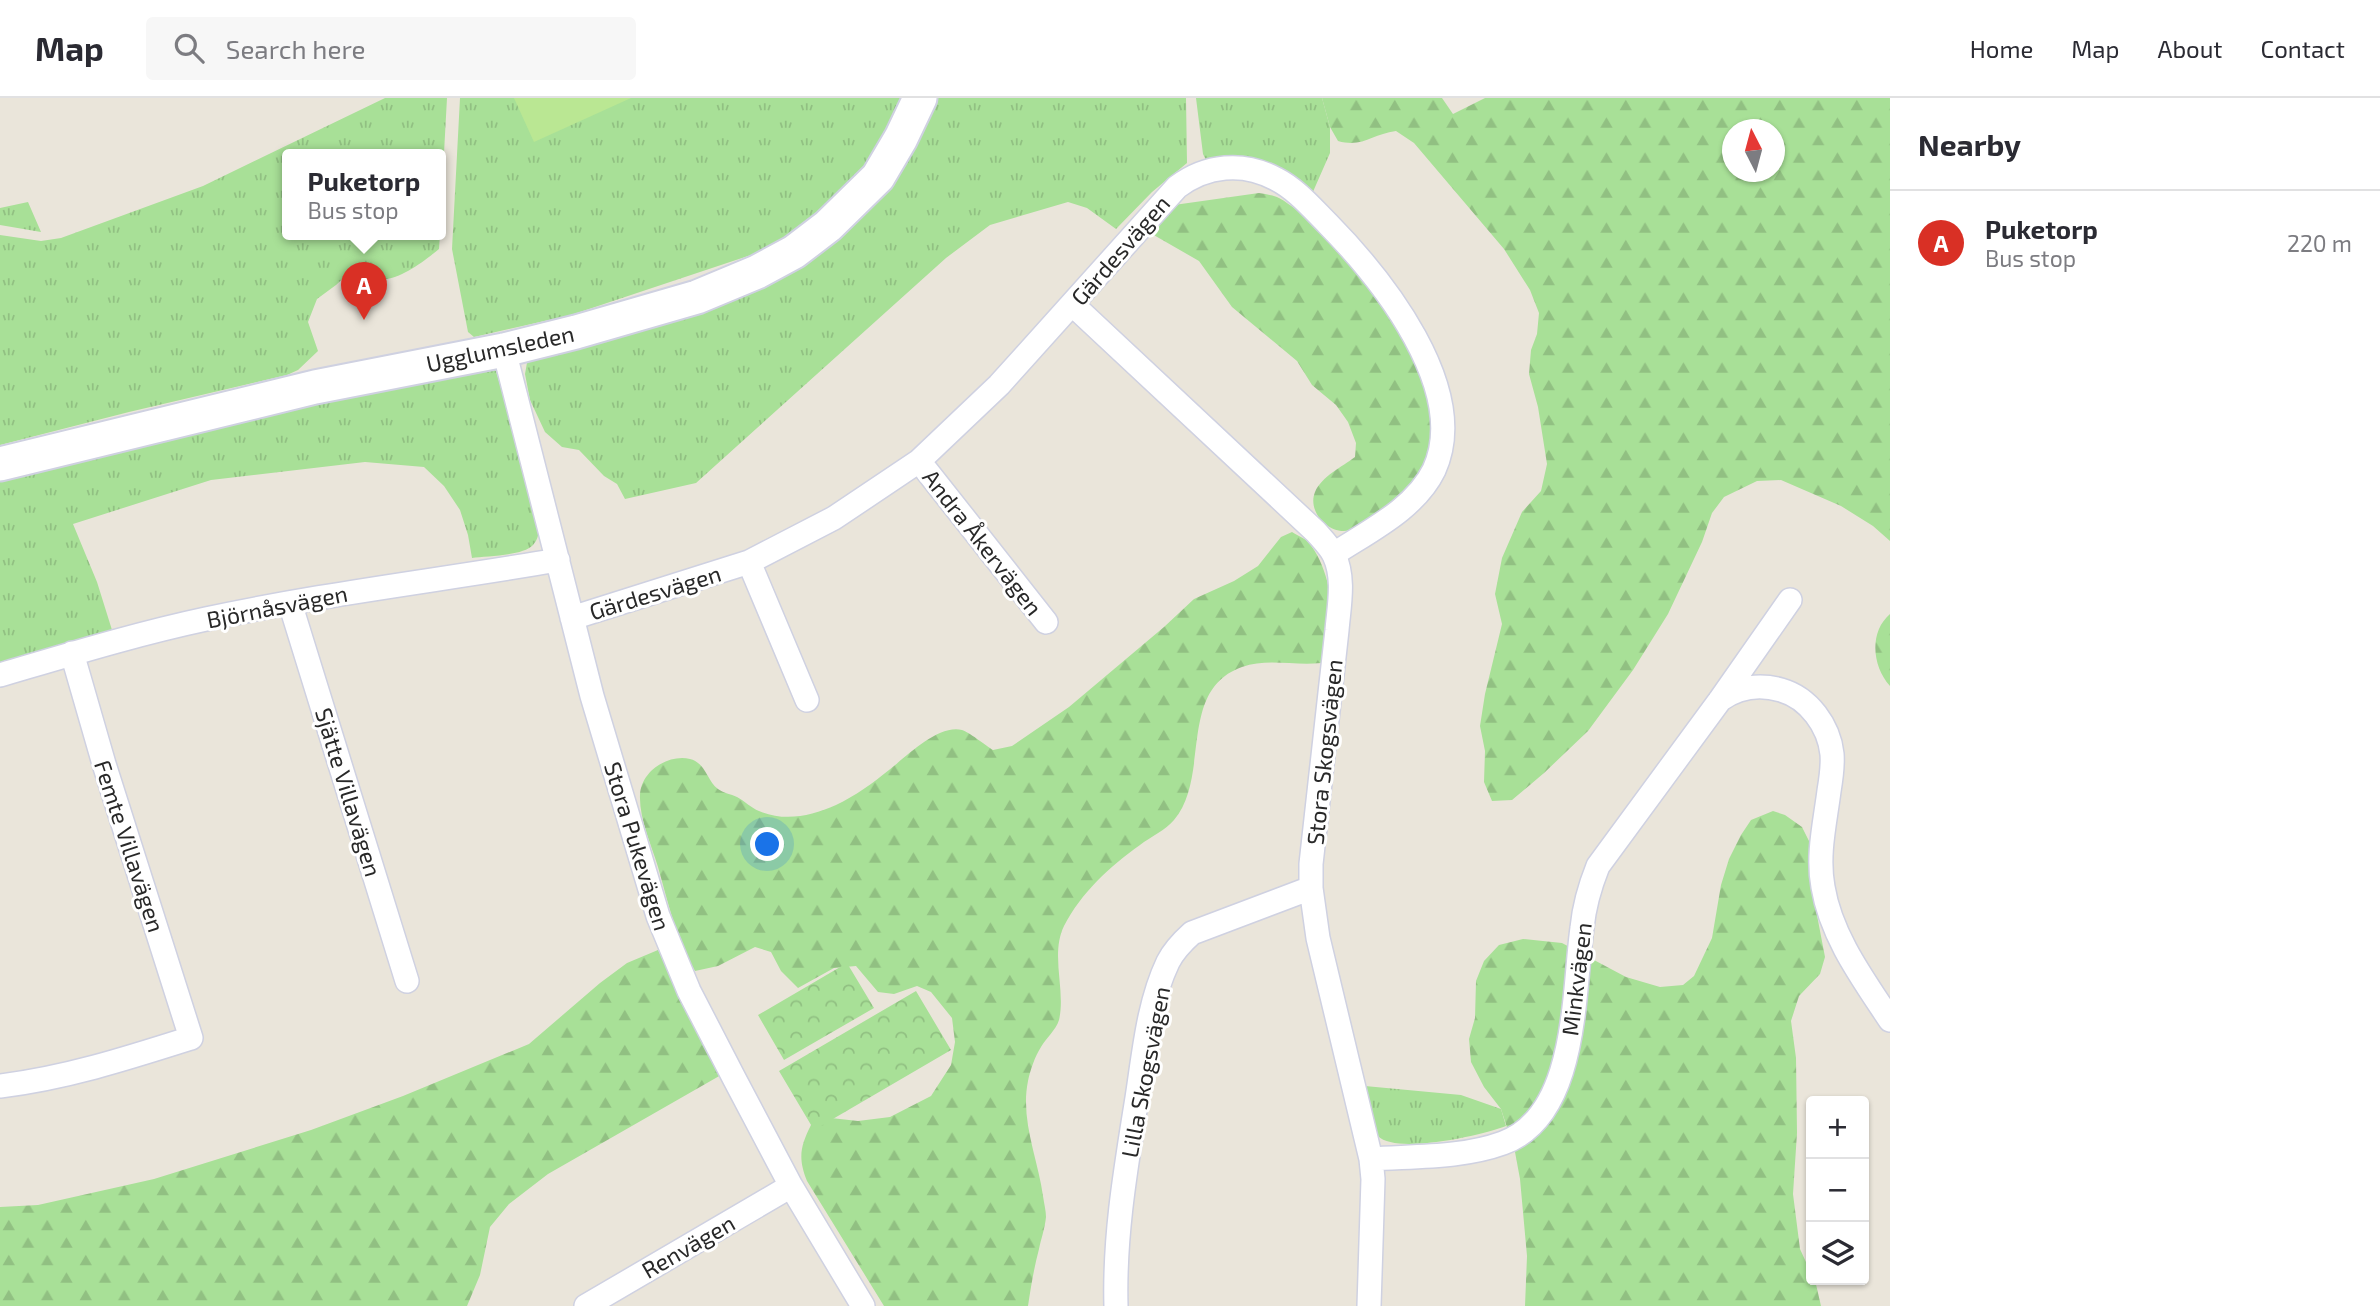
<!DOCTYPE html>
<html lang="en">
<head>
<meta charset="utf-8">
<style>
	:root { --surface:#fff; --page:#f7f7f7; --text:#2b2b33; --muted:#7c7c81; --line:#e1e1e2; --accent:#d93025 }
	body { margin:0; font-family:"Exo 2",sans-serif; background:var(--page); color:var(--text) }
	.controls { position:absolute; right:21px; bottom:21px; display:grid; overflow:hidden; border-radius:7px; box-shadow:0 2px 5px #0004 }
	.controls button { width:63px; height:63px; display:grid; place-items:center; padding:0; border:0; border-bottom:2px solid var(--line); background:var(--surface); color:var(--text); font:35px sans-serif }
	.compass { position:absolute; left:1722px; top:21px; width:63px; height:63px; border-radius:50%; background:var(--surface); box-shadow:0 2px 5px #0004; rotate:354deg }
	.you { position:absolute; left:768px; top:747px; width:24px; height:24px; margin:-18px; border:5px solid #fff; border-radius:50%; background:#1a73e8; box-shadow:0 0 0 10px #1a73e833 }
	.badge { display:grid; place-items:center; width:46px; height:46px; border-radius:50%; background:var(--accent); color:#fff; font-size:23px; font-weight:700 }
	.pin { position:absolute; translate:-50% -58px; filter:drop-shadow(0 2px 4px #0008) }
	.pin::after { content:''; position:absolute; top:37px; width:24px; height:21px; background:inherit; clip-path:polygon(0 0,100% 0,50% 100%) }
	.popup { position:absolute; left:282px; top:51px; width:164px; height:91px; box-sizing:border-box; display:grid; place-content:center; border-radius:7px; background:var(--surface); filter:drop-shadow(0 2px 5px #0005); font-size:23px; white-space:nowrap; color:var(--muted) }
	.popup b { font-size:26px; color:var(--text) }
	.popup::after { content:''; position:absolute; left:50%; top:100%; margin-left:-14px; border:14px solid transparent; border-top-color:var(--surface) }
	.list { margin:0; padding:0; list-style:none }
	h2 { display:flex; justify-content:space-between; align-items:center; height:91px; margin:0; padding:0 28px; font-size:30px }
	h2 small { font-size:23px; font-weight:400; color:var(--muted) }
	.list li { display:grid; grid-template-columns:46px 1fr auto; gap:21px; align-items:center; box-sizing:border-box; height:105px; padding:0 28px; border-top:2px solid var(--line) }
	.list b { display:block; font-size:26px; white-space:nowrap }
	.list p { margin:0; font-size:23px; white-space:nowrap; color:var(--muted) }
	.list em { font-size:23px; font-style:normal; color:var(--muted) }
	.icon { flex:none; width:38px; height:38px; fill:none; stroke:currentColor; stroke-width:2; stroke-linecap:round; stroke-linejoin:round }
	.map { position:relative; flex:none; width:1890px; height:1208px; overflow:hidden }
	header { display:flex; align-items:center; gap:42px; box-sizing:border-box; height:98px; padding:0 35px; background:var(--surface); border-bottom:2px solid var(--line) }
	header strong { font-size:33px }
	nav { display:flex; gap:38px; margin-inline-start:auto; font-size:24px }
	.search { width:490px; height:63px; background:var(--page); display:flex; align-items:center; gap:18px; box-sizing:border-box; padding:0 24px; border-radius:7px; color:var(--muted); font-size:26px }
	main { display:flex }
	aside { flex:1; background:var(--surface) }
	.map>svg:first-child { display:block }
</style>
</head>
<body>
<header>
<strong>Map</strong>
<div class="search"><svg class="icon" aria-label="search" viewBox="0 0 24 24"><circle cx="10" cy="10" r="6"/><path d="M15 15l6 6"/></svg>Search here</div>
<nav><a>Home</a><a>Map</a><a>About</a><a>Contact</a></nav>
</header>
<main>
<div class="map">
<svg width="1890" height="1208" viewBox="0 0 1890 1208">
	<defs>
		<pattern id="grass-tufts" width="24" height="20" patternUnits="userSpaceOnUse" patternTransform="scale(1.75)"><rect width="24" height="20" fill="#a8e097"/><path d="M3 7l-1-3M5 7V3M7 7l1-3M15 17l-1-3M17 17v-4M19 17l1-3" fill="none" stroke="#91c082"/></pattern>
		<pattern id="forest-firs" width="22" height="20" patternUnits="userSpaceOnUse" patternTransform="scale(1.75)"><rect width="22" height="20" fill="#a8e097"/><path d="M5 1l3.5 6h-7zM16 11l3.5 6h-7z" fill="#91c082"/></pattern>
		<pattern id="park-crowns" width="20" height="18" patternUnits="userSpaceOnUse" patternTransform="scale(1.75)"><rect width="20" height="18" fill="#a8e097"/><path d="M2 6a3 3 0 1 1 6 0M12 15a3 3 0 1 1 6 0" fill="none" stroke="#91c082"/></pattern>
	</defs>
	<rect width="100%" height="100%" fill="#eae5da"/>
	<!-- grass -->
	<path fill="url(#grass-tufts)" d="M385,0H447L441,110V56H287V136H440L439,151C426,162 392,188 375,180C369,177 365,169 361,164L336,187L317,201L308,224L318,253L298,272L287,277L129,314L0,347V137L41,143L61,140L203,88Z
		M460,0H905L875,61L840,98L799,131L754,156L571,217L474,239L468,234L452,151Z
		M930,0H1186L1187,65L1152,94L1116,131L1087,110L1068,104L990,127L946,160L696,385L625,401L617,386L604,378L579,352L562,349L545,334L530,302L525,276L528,259L770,183Z
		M1196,0H1322L1330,29V55L1312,96L1206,62L1203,56Z
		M28,104L41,134L0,127V110Z
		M489,267L496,273L539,420C539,429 540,440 533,447C523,458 486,458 472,460L468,437L460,412L444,388L424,369L365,364L211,382L73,426L97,484L112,532L0,564V371Z
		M1365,988L1461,997L1501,1011L1506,1028C1483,1037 1396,1057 1378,1038Z"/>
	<!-- forest -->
	<path fill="url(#forest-firs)" fill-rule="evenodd" d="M1322,0H1442L1453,16L1485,0H1890V443L1873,428L1841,408L1781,382L1757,383L1724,399L1712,415L1702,444L1668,516L1633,572L1588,633L1544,675L1512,702L1492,703L1484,684L1485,653L1480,628L1485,596L1502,526L1495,496L1502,460L1522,414L1541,393L1547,366L1538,309L1529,276L1531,252L1537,236L1539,215L1530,192L1504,151L1414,45L1396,33C1372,36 1363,50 1338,43L1330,29ZM1732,32H1774V74H1732Z
		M1259,95C1265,96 1273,97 1279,100C1285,103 1291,108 1297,112C1349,150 1415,237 1430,300C1435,320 1434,344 1428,363C1418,394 1382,414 1355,430C1334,442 1306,416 1315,394C1322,378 1342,369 1355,359L1356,345L1348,324L1336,307L1312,287L1297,263L1232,209L1199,163L1152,136L1158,117L1174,107Z
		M1292,434C1296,437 1302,439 1306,442C1329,464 1338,521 1329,551C1328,556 1324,561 1321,565C1294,568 1267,560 1242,569C1177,592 1211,679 1174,722C1166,732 1150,739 1140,747C1110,768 1081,795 1064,828C1050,857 1066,892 1059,922C1056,932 1046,940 1041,949C1035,958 1030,973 1028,983C1020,1022 1038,1061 1043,1098C1044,1105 1046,1113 1046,1119C1045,1130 1041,1141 1039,1151C1034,1170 1031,1188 1028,1208H884L807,1083C798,1060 800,1049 811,1027L831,1020L858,1023L890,1019L931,998L951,967L955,944L952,920L931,894L917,888L894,896L878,894L856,868L834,870L798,890L781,873L771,854L755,849L718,868L695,873C676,841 668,804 658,769C651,746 639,720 640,697C641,673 668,656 690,661C706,665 707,683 718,691C723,695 731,696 737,699C745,703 751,710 759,713C785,724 811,718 836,707C855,698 873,685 889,672C906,659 938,626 962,632C969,634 985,647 993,652L1012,648L1069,609L1164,529L1194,501L1234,483L1258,468L1281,439Z
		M1890,516V588C1872,568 1869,534 1890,516Z
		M1773,713L1785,717L1802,729L1809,743L1811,786L1825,859L1820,876L1799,898L1791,923L1796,960L1797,1035L1793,1096L1800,1151L1811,1175V1182H1815L1821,1208H1525L1527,1158L1520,1081L1515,1054L1501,1011L1484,989L1471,964L1469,941L1475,920L1476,883L1484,863L1499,847L1523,841L1562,845L1626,879L1660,889L1683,887L1694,878L1712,840L1721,787L1729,761L1741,737L1751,722Z
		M658,852L721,977L548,1076L509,1106L490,1129L480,1177L467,1208H0V1109L38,1107L154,1081L311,1032L403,998L529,946L600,885L627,865Z"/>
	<!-- park -->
	<path fill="url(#park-crowns)" d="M847,865L874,910L784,962L758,917Z
		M916,893L951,952L814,1032L779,973Z"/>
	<!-- pitch -->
	<path fill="#bae793" d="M514,0H631L534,44Z"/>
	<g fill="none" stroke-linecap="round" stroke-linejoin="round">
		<defs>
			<path id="street" d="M1072,206L1316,434C1322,441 1330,449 1334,457C1345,480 1339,508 1337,532L1311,766V790L1318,840L1371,1061L1373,1081L1369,1208
				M504,252L592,598L658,818L689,893L734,980L791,1088L863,1208
				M919,363L1046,524
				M749,464L807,602
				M290,505L407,883
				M572,520L749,464L834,420L919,363L999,287L1177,89C1206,67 1243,63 1276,81C1296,91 1312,110 1328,126C1381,180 1471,291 1434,372C1415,411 1369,433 1334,456
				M0,577C68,557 136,536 206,521C322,496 441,482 558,462
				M1720,602C1738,589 1760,586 1781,592C1809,600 1829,628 1832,656C1833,668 1831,681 1829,693C1825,725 1817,757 1823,789C1831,838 1863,881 1890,922
				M0,988C66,980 128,960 191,940L104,666L72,555
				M1371,1061C1414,1058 1462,1060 1503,1045C1578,1018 1573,895 1582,830C1584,809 1590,788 1598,768L1720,602L1790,502
				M586,1208L791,1088
				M1116,1208C1114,1137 1126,1069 1137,1000C1144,955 1148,906 1168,864C1174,852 1182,844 1192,835L1311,790"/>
			<path id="secondary" d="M0,366L315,289L504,252L576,234L697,199L757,174L794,154L828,128L878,79L901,40L920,0"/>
		</defs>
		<!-- street casing -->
		<use href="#street" stroke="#cfd1e1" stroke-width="26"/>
		<!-- secondary casing -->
		<use href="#secondary" stroke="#cfd1e1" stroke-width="37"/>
		<!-- street -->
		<use href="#street" stroke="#fff" stroke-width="23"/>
		<!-- secondary -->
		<use href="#secondary" stroke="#fff" stroke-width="33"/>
	</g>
	<g text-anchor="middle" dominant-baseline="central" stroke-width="6" stroke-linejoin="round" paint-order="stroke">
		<!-- street labels -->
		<g font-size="23" fill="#282828" stroke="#fff">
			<text transform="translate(1120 152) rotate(-49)">Gärdesvägen</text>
			<text transform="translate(500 250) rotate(-12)">Ugglumsleden</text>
			<text transform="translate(983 444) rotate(52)">Andra Åkervägen</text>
			<text transform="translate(655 494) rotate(-17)">Gärdesvägen</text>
			<text transform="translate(277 508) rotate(-11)">Björnåsvägen</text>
			<text transform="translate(1324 654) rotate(-84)">Stora Skogsvägen</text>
			<text transform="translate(349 694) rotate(73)">Sjätte Villavägen</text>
			<text transform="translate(130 748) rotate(72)">Femte Villavägen</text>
			<text transform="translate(638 748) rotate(73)">Stora Pukevägen</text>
			<text transform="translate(1576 881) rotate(-83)">Minkvägen</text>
			<text transform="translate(1145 974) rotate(-79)">Lilla Skogsvägen</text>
			<text transform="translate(688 1148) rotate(-30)">Renvägen</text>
		</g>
	</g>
</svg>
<div class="controls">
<button>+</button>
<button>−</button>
<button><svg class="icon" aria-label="layers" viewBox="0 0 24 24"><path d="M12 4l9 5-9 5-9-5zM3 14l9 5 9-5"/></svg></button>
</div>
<svg class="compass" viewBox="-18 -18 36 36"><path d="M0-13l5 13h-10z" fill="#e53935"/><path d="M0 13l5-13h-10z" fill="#7c7c81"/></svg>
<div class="you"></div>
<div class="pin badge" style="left:364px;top:222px">A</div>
<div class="popup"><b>Puketorp</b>Bus stop</div>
</div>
<aside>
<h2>Nearby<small></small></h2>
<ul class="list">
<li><span class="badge">A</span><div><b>Puketorp</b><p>Bus stop</p></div><em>220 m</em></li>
</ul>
</aside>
</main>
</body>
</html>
